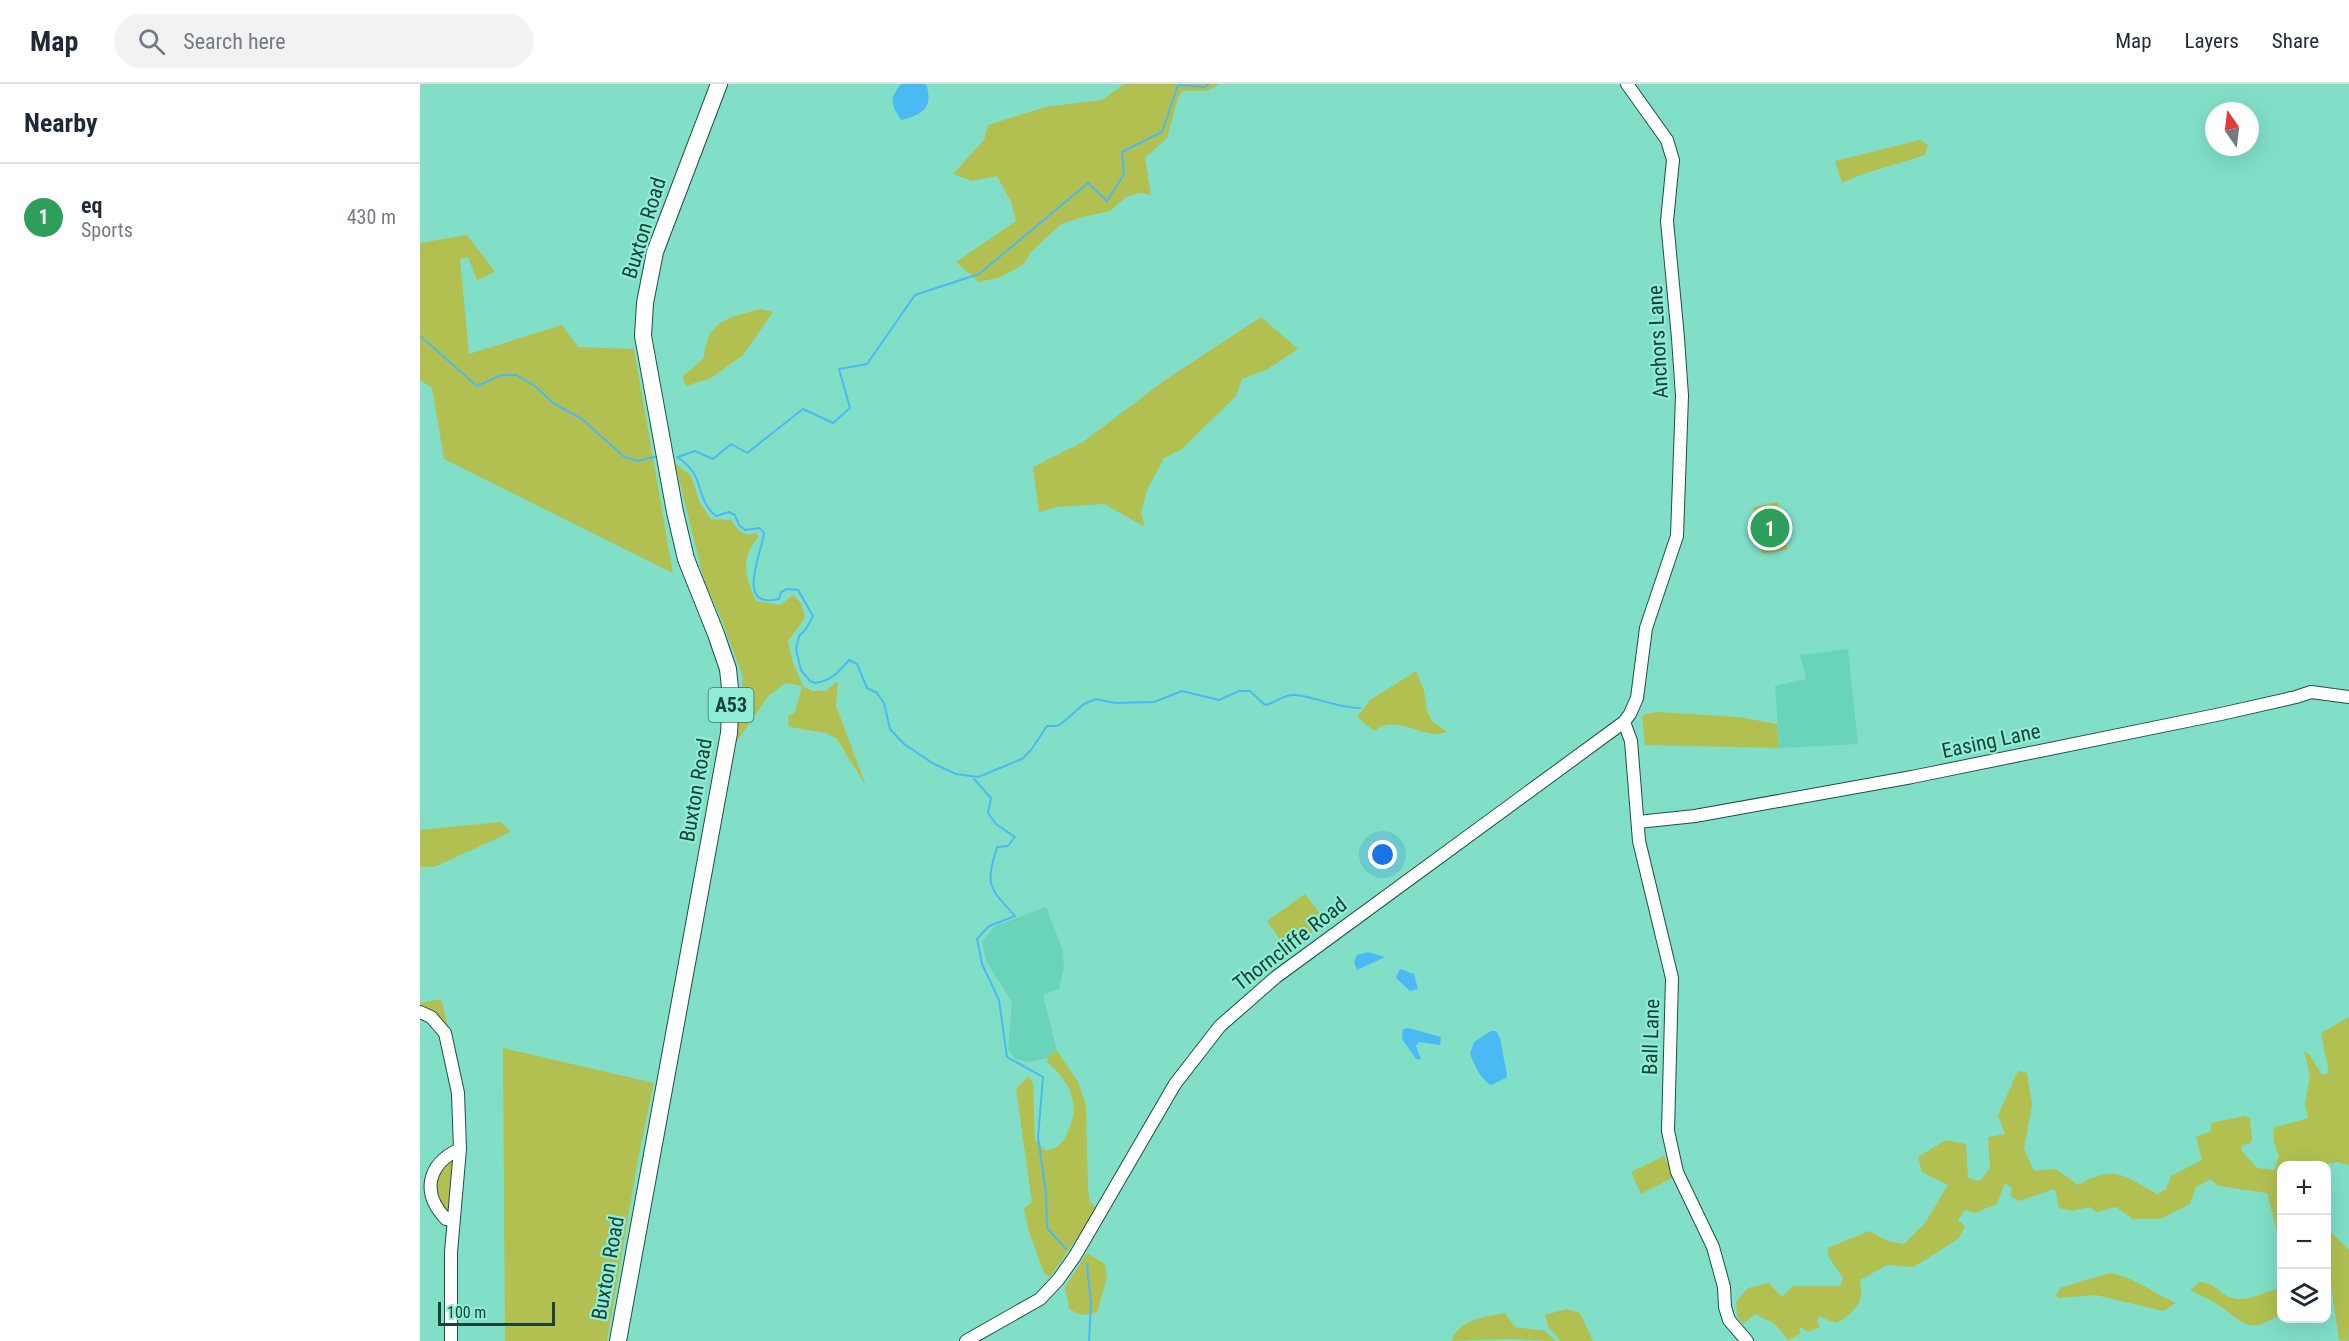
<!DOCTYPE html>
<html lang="en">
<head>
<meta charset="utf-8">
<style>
	:root { --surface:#fff; --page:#f2f2f3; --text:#1f2937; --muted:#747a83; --line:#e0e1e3; --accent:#b93272 }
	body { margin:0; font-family:"Roboto Condensed",sans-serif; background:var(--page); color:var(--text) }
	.controls { position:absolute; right:18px; bottom:18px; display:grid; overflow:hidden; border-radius:12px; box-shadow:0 6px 24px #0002 }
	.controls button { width:54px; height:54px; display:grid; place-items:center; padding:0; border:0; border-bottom:2px solid var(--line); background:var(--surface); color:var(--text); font:30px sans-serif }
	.compass { position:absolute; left:1785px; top:18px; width:54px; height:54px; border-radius:50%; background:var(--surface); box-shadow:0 6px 24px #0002; rotate:346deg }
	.scale { position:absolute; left:18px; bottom:15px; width:117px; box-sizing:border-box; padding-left:6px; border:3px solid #1a4239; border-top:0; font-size:16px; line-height:21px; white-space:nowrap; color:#1a4239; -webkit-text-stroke:4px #8fedd5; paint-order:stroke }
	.you { position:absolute; left:963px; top:771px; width:21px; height:21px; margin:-15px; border:4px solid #fff; border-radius:50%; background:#1a73e8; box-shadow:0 0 0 9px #1a73e833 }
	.badge { display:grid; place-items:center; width:39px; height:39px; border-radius:50%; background:var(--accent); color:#fff; font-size:20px; font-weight:700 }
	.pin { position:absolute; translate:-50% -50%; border:3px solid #fff; box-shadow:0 2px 6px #0006 }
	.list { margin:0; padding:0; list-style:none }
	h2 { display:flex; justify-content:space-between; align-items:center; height:78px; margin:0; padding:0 24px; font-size:26px }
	h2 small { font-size:20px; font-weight:400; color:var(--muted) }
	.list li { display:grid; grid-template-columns:39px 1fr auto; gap:18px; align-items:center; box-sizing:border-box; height:108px; padding:0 24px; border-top:2px solid var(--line) }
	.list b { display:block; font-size:22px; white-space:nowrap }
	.list p { margin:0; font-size:20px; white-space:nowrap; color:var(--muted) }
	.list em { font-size:20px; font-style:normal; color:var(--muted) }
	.icon { flex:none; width:33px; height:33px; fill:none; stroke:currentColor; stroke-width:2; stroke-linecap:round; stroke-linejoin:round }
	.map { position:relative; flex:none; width:1929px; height:1257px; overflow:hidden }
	header { display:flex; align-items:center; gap:36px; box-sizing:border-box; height:84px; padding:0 30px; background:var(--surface); border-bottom:2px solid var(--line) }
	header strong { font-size:28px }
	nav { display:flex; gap:33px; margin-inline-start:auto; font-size:21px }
	.search { width:420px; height:54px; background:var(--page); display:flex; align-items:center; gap:15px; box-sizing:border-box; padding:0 21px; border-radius:33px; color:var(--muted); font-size:22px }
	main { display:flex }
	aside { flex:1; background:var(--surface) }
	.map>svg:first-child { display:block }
</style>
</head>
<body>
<header>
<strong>Map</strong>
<div class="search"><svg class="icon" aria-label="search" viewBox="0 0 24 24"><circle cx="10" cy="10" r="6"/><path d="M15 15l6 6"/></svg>Search here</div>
<nav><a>Map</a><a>Layers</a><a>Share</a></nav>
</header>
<main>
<aside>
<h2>Nearby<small></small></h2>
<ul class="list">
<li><span class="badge" style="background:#2e9e5b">1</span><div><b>eq</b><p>Sports</p></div><em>430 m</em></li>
</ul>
</aside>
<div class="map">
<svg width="1929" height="1257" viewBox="0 0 1929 1257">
	<rect width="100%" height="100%" fill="#81dfc8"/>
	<!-- built -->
	<path fill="#6ad4bb" d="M1428,565L1438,660L1359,664L1355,602L1386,595L1380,571Z
		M626,823L642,864L644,883L639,905L623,911L637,967L629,971L628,974L608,978L595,975L588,965L592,918L566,877L562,857L575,842Z"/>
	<!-- green -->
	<path fill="#b1c050" d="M704,0H800L787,7H762L757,17L747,54L725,74L731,111L719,109L706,113L690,127L662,133L641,140L611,168L604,180L581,193L559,198L536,178L596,137L591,118L577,92L552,97L533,90L564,56L568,41L625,23L682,16Z
		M1500,56L1508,61L1505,71C1478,81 1448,86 1422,99L1415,77Z
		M47,151L75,188L57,196L48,173L40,175L49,270L142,241L158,263L214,265L253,489L24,375L12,304L0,296V159Z
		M341,225L353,228L323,271L291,294L266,302L262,293L284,274C286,236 310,233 341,225Z
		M841,233L878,265L846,286L822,295L816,312L762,365L744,374L727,406L721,429L725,443L684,420L636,423L619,429L613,383L663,358L745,296Z
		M255,379L271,392L280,419L291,435L311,436C317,445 324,454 335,449L339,452C319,476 325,491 336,517L360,521L373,511L381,519L385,534L368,557L373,579L383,602L392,607H406L416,598L418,599L416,622L446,702L417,655L406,649L369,643L368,632L375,628L382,602L366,599L349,611L315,660L323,593L300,532L284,496Z
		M1358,418L1367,465L1342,470L1333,423Z
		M996,587L1004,606L1007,627L1012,637L1027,648C1003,657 978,628 954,647L937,633L950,616Z
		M1237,628L1319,633L1357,640L1359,664L1225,661L1222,633L1225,630Z
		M81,738L91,748L14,783H0V746Z
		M885,810L906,838L867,866L847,837Z
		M21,915L29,947L0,928V919Z
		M1929,933V1082L1919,1078L1908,1079L1907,1098L1906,1082H1862L1861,1154L1858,1151L1847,1109L1798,1102L1791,1095L1776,1103L1770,1120L1740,1135H1713L1696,1123L1676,1128L1669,1123L1653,1127L1639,1124L1635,1105L1598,1117L1590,1111L1592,1104L1585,1099L1577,1120L1554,1129L1545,1126L1538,1136L1545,1142L1538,1155L1494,1183L1467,1181L1440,1196C1440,1201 1442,1207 1441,1211C1440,1223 1426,1235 1415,1239L1399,1232L1397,1237L1400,1243L1388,1248L1379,1242L1380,1250L1368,1256L1355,1240L1335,1230L1323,1240L1317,1231L1316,1218L1328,1204L1349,1199L1362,1213L1373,1202H1420L1423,1194L1408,1172V1164L1449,1147L1468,1157L1484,1160L1505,1139L1528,1101L1502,1088L1498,1073L1526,1056L1546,1060L1548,1094L1560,1097L1570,1084L1568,1053L1585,1050L1578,1031L1598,987L1607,989L1612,1021L1604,1065L1614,1087L1636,1085L1658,1101C1696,1080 1703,1092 1737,1110L1746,1105L1751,1092L1782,1076L1776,1053L1791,1047V1039L1824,1032L1830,1034L1832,1056L1829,1060L1823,1061L1821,1066L1837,1084L1854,1086L1859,1072L1854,1059L1853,1046L1856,1043L1888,1034L1885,1019L1890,992L1884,967L1889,970L1902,991L1909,989L1901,949Z
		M83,964L234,999L219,1070L187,1257H85Z
		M637,967L658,998L666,1021L668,1105L670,1118L677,1125L630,1193L624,1189L608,1145L604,1124L612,1118L596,1005L608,992L613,999L615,1056L626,1067C630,1065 636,1064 639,1061C643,1059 645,1053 647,1049C662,1022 650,997 627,978L629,971Z
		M40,1065L33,1136L26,1135L12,1092Z
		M1244,1072L1254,1093L1221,1110L1211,1088Z
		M1907,1144L1929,1166V1257L1919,1256L1910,1195L1907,1193Z
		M667,1169L685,1180L687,1193L677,1229L661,1231L649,1225L645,1203Z
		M1689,1189C1713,1192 1733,1209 1756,1219L1743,1227L1676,1211L1638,1214L1636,1211L1640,1204Z
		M1780,1198C1799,1201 1796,1208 1810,1213C1826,1220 1846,1207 1861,1203V1230C1830,1250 1826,1241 1800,1222C1791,1216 1780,1211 1770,1206Z
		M1146,1225L1160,1229L1173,1257H1140L1128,1242L1125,1231Z
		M1085,1229L1095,1243L1125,1247L1136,1257L1086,1255L1031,1257C1040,1235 1064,1233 1085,1229Z"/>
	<!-- water -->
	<path fill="#4ab9f4" d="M481,0H506C514,24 502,31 481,36C471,20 469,15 481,0Z
		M948,868L965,873L937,886L934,878L937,871Z
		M980,885L994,890L998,905L990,907L976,894Z
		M988,944L1021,953L1020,961L999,958L996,962L1001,975H996L982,955L983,945Z
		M1071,947H1076L1080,954L1087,991L1086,994L1071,1001C1060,995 1055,981 1050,970L1054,958Z"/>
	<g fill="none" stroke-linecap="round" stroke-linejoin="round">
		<!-- stream -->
		<path stroke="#4ab9f4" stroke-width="2" d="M0,252L57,302L81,291H96L115,302L133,319L162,335L203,372L217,377L235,373
			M257,373C288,393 273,413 296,432L309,428L315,431L319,441L325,446L340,444L344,449C342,468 314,526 359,515L361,508L367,505L378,506L393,532L386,545L379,552L376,565L381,586L390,597L395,599C411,597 419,588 429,576L437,580L447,604L457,609L464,619L470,645L484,660L514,680L536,690L558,693L602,675L611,666L627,642H637L642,639L664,620L676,615L695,619L734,618L762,607L799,616L819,607H830L845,621C856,619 863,610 875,611C898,613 916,624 940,624
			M258,373L275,367L293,375L311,360L327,369L383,325L413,339L430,324L419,285L447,280L495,211L559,190L668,99L687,117L704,90L702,68L742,48L758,1L785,3L789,0
			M554,695L571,714L568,729L576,740L595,753L588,762L577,763C565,803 569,803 595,832L569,842L557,855L562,880L579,916L587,973L623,993L618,1053L626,1109L627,1144L646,1165
			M667,1180L671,1219L669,1257"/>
		<defs>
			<path id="minor" d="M1204,638L1211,657L1219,757L1252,894L1248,1047L1257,1088L1293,1163L1304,1203L1305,1223L1309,1236L1327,1257
				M1218,738L1275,732L1492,693L1801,630L1876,613L1891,608L1929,613
				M0,928L11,933L25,949L38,1009L40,1065L31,1168V1257
				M33,1136L26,1135C1,1109 7,1080 40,1065
				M546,1257L620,1215L638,1196L655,1172L755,1000L800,942L856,893L1204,638L1210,630L1217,614L1226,544L1257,452L1262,312L1258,254L1247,137L1253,76L1247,56L1207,0"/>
			<path id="highway" d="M198,1257L309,649L311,614L308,585L296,550L266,475L255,428L223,252L225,219L235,168L299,0"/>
		</defs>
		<!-- minor casing -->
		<use href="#minor" stroke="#1d5044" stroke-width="14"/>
		<!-- highway casing -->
		<use href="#highway" stroke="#1d5044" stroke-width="18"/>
		<!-- minor -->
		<use href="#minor" stroke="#fff" stroke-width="12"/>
		<!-- highway -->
		<use href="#highway" stroke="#fff" stroke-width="16"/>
	</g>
	<g text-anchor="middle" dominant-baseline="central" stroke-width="4.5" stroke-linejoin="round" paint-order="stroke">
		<!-- shield labels -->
		<rect fill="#8fedd5" stroke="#3d7568" stroke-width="1.5" x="288.5" y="604" width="45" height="34" rx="4.5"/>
		<g font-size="20" font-weight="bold" fill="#1a4239">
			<text x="311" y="621">A53</text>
		</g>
		<!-- street labels -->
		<g font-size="21" fill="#1a4239" stroke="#8fedd5">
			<text transform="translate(224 144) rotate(-73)">Buxton Road</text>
			<text transform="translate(1238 258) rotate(-93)">Anchors Lane</text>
			<text transform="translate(1571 657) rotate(-12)">Easing Lane</text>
			<text transform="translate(276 706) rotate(-80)">Buxton Road</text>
			<text transform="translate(870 860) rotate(-38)">Thorncliffe Road</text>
			<text transform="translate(1231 953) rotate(-88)">Ball Lane</text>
			<text transform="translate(188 1184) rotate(-80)">Buxton Road</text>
		</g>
	</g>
</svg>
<div class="controls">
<button>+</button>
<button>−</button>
<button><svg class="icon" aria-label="layers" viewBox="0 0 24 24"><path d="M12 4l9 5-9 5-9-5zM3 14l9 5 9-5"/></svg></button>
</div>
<svg class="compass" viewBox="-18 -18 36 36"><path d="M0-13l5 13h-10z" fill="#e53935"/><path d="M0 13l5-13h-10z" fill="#747a83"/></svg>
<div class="scale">100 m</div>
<div class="you"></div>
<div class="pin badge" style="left:1350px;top:444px;background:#2e9e5b">1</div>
</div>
</main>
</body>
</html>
